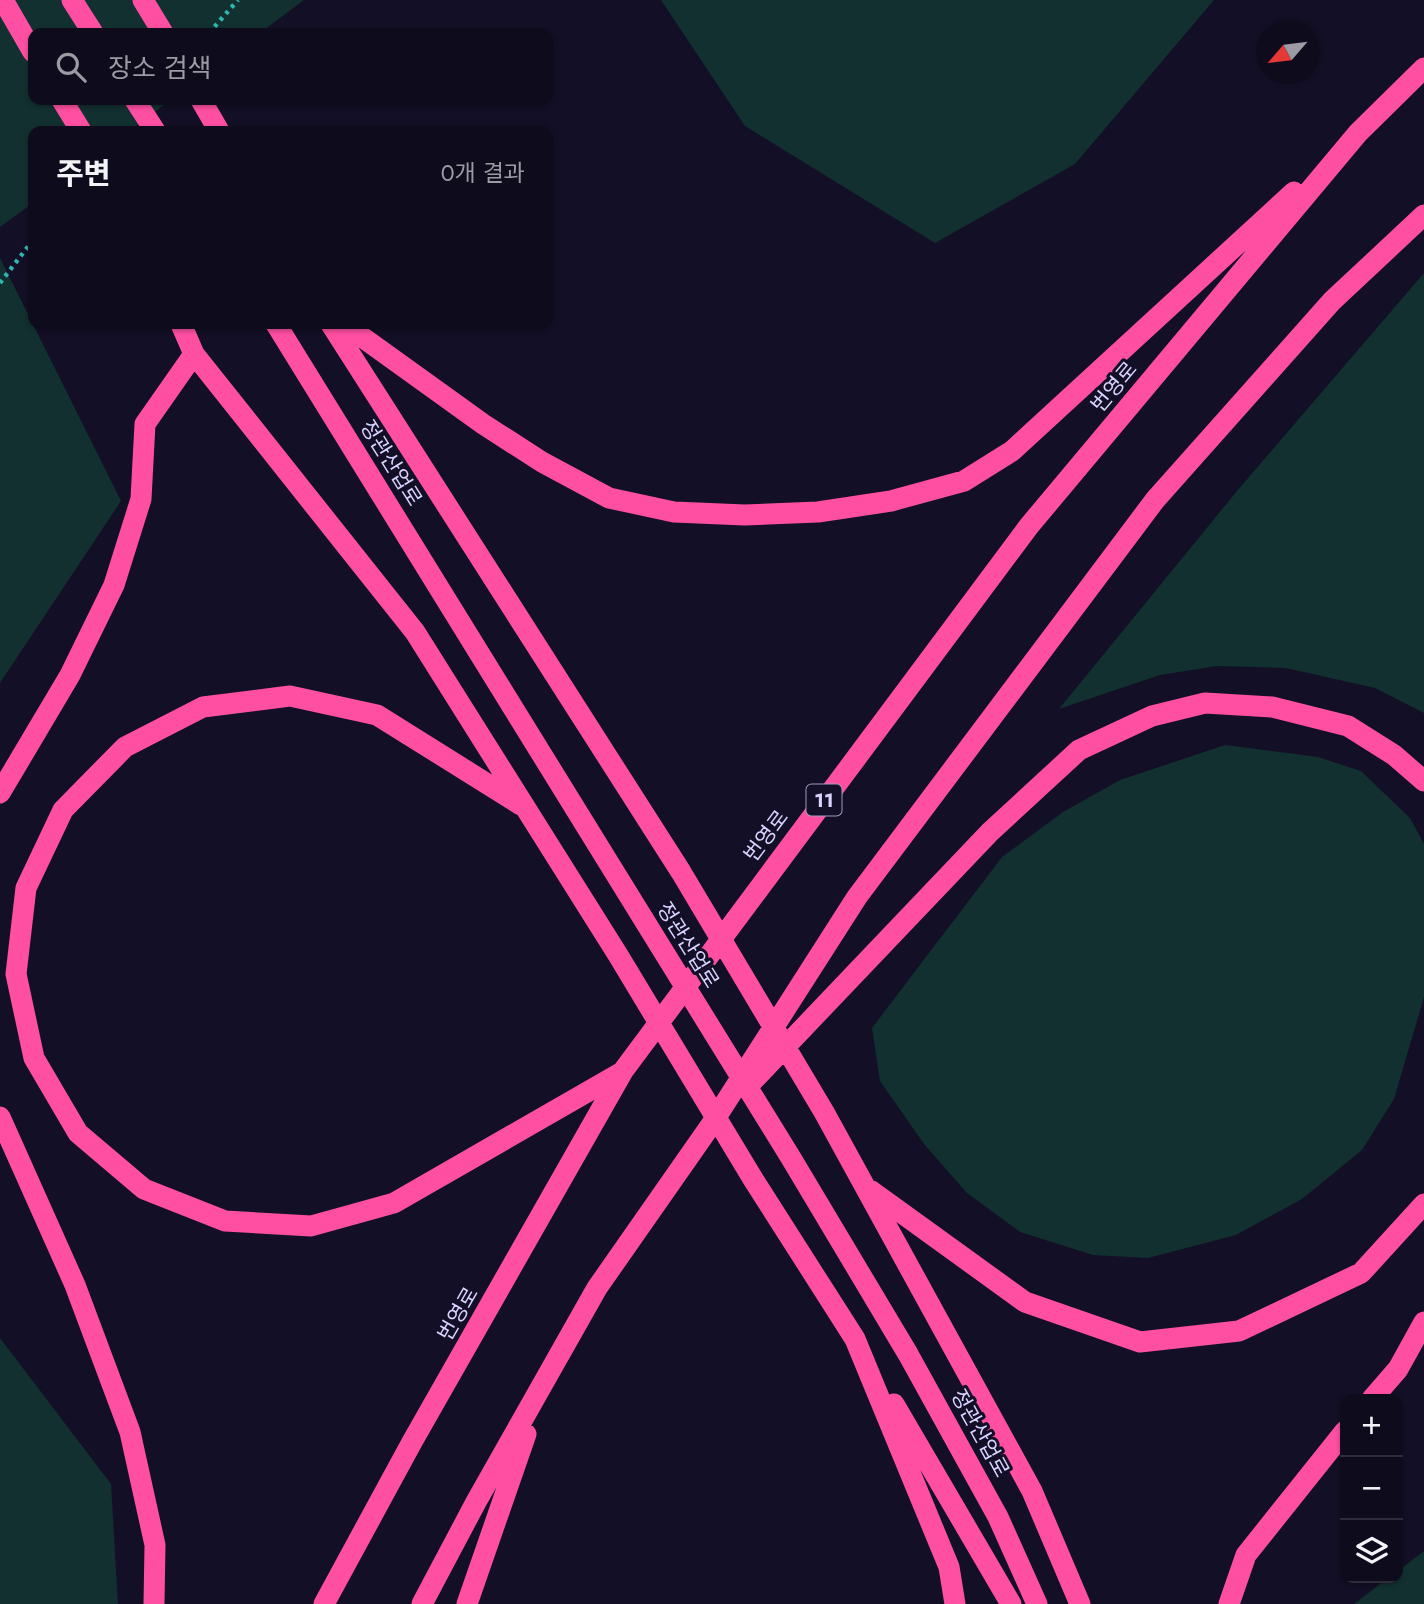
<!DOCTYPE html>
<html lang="ko">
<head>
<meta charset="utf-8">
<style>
	:root { --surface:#0e0b1c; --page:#1c1929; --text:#f1f3f6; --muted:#9b9ba3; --line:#2e2b3b }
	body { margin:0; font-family:Jost,"Noto Sans KR",sans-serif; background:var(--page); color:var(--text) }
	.controls { position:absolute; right:21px; bottom:21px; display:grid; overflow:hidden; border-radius:14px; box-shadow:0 2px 5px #0004 }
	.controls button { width:63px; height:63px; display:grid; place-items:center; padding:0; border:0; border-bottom:2px solid var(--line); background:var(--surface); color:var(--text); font:35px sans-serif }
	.compass { position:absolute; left:1256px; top:21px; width:63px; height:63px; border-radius:50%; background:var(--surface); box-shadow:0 2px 5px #0004; rotate:242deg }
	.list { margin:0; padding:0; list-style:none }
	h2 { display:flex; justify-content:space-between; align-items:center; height:91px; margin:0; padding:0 28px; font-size:30px }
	h2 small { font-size:23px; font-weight:400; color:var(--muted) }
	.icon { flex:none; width:38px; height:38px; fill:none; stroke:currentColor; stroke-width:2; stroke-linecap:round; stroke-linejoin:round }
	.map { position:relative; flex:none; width:1424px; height:1604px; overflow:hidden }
	.search { position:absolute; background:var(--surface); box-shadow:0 2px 5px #0004; left:28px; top:28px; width:525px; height:77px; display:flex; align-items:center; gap:18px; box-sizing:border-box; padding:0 24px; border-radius:14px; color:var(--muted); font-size:26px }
	.panel { position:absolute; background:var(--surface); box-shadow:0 2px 5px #0004; left:28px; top:126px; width:525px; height:203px; border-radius:14px }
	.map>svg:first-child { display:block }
</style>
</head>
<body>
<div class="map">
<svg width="1424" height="1604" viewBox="0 0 1424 1604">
	<rect width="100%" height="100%" fill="#130f26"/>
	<!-- green -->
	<path fill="#12302f" d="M0,0H304L260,33H33V100H171L129,131H33V203L0,227Z
		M661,0H1214L1075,164L935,243L745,126Z
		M0,258L121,501L0,683Z
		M1424,273V713L1375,688L1286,668L1217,666L1160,675L1059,709L1237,491Z
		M1225,745L1318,757L1361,771L1410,818L1424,844V997L1394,1099L1362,1150L1302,1199L1236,1235L1148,1258L1093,1255L1020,1232L967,1193L924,1144L880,1081L872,1028L1002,857L1063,812L1120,780Z
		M0,1338L111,1484L118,1604H0Z
		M1424,1551V1604H1354L1388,1578H1398V1571Z"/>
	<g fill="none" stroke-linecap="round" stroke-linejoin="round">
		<!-- path -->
		<path stroke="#2fb8b0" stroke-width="4.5" stroke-dasharray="3.5 5" stroke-linecap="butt" d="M209,33L238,0
			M0,283L33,240"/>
		<!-- highway -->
		<path stroke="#ff4fa3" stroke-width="21" d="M3,0L33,52
			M72,0L93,33
			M143,0L163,33
			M62,100L81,131
			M135,100L155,131
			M201,100L219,131
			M181,324L194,354L415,632L618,955L753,1179L855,1339L949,1567L955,1604
			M276,324L791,1158L908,1354L998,1517L1037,1604
			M331,324L681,872L824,1112L1032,1491L1080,1604
			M344,324L483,424L542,462L609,498L674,512L745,515L818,512L891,501L964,481L1012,451L1294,192
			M0,793L70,675L114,585L141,499L145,424L194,354
			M521,805L377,715L290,696L203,707L125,747L63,810L26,888L16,974L34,1058L78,1133L144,1189L225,1221L311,1226L394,1203L622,1072
			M746,1088L990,832L1079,750L1152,716L1205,703L1272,707L1348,726L1394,755L1424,781
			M0,1117L75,1285L130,1432L155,1545L154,1604
			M870,1190L1025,1302L1140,1342L1239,1331L1361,1273L1424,1204
			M1372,1399L1398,1369L1424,1322
			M894,1404L1011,1604
			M324,1604L412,1442L623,1071L1029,526L1358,133L1424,68
			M422,1604L476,1502L597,1288L713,1122L857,897L1155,500L1332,301L1424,215
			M467,1604L526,1434
			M1229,1604L1246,1555L1345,1431"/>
	</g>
	<g text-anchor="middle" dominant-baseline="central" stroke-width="6" stroke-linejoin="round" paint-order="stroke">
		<!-- shield labels -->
		<rect fill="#130f26" stroke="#9e99be" stroke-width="2" x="806.5" y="784.5" width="35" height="31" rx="5"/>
		<g font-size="19" font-weight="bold" fill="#d9d4ff">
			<text x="824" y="800">11</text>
		</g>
		<!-- street labels -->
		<g font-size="21" fill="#d9d4ff" stroke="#130f26">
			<text transform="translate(1114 387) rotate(-50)">번영로</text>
			<text transform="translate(391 463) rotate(58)">정관산업로</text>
			<text transform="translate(766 836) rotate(-53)">번영로</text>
			<text transform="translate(688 945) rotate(58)">정관산업로</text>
			<text transform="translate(458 1314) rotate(-60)">번영로</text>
			<text transform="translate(980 1433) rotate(61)">정관산업로</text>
		</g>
	</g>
</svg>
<div class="controls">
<button>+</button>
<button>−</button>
<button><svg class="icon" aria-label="layers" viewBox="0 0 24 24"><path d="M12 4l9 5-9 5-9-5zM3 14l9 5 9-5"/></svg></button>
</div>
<svg class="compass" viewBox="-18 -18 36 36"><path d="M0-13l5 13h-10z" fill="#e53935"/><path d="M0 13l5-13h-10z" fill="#9b9ba3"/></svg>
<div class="search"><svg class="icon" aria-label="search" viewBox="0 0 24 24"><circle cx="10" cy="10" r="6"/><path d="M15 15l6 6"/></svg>장소 검색</div>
<section class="panel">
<h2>주변<small>0개 결과</small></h2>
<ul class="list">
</ul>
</section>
</div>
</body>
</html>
